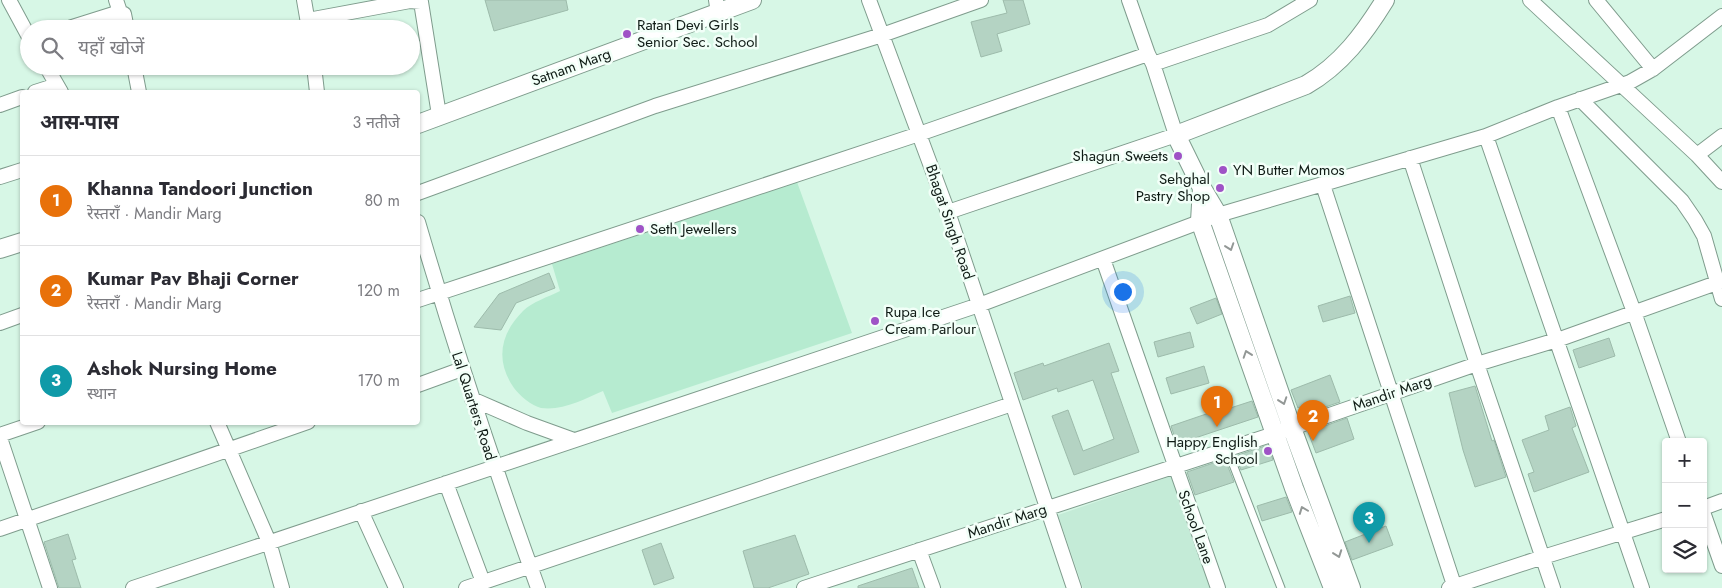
<!DOCTYPE html>
<html lang="hi">
<head>
<meta charset="utf-8">
<style>
	:root { --surface:#fff; --page:#f2f2f3; --text:#2b2b33; --muted:#7c7c81; --line:#e1e1e2; --accent:#9f53c6 }
	body { margin:0; font-family:Jost,"Noto Sans Devanagari",sans-serif; background:var(--page); color:var(--text) }
	.controls { position:absolute; right:15px; bottom:15px; display:grid; overflow:hidden; border-radius:5px; box-shadow:0 1px 4px #0004 }
	.controls button { width:45px; height:45px; display:grid; place-items:center; padding:0; border:0; border-bottom:1px solid var(--line); background:var(--surface); color:var(--text); font:25px sans-serif }
	.you { position:absolute; left:1122px; top:291px; width:18px; height:18px; margin:-12px; border:4px solid #fff; border-radius:50%; background:#1a73e8; box-shadow:0 0 0 8px #1a73e833 }
	.badge { display:grid; place-items:center; width:32px; height:32px; border-radius:50%; background:var(--accent); color:#fff; font-size:16px; font-weight:700 }
	.pin { position:absolute; translate:-50% -41px; filter:drop-shadow(0 1px 2px #0008) }
	.pin::after { content:''; position:absolute; top:26px; width:18px; height:15px; background:inherit; clip-path:polygon(0 0,100% 0,50% 100%) }
	.list { margin:0; padding:0; list-style:none }
	h2 { display:flex; justify-content:space-between; align-items:center; height:65px; margin:0; padding:0 20px; font-size:21px }
	h2 small { font-size:16px; font-weight:400; color:var(--muted) }
	.list li { display:grid; grid-template-columns:32px 1fr auto; gap:15px; align-items:center; box-sizing:border-box; height:90px; padding:0 20px; border-top:1px solid var(--line) }
	.list b { display:block; font-size:19px; white-space:nowrap }
	.list p { margin:0; font-size:16px; white-space:nowrap; color:var(--muted) }
	.list em { font-size:16px; font-style:normal; color:var(--muted) }
	.icon { flex:none; width:28px; height:28px; fill:none; stroke:currentColor; stroke-width:2; stroke-linecap:round; stroke-linejoin:round }
	.map { position:relative; flex:none; width:1722px; height:588px; overflow:hidden }
	.search { position:absolute; background:var(--surface); box-shadow:0 1px 4px #0004; left:20px; top:20px; width:400px; height:55px; display:flex; align-items:center; gap:12px; box-sizing:border-box; padding:0 18px; border-radius:28px; color:var(--muted); font-size:19px }
	.panel { position:absolute; background:var(--surface); box-shadow:0 1px 4px #0004; left:20px; top:90px; width:400px; height:335px; border-radius:5px }
	.map>svg:first-child { display:block }
</style>
</head>
<body>
<div class="map">
<svg width="1722" height="588" viewBox="0 0 1722 588">
	<rect width="100%" height="100%" fill="#d7f7e6"/>
	<!-- built -->
	<path fill="#c4ebd7" d="M1174,475L1212,588H1083L1058,515Z"/>
	<!-- green -->
	<path fill="#b6ebd0" d="M797,182L852,333L612,413L603,391C584,399 563,411 541,408C532,406 519,395 514,388C495,361 500,334 523,311C532,302 548,297 560,291L552,264Z"/>
	<!-- building -->
	<path fill="#b4d3c3" stroke="#9dbbab" d="M485,0H566L568,10L494,31Z
		M1003,0H1023L1030,24L997,34L1002,51L981,57L971,22L1007,13Z
		M549,273L555,288L516,303L501,330L474,327L499,294Z
		M1350,296L1355,313L1323,322L1318,306Z
		M1216,298L1222,314L1197,324L1190,308Z
		M1190,332L1194,347L1158,357L1154,342Z
		M1609,338L1615,356L1579,368L1573,350Z
		M1109,343L1119,371L1111,373L1139,452L1074,475L1052,416L1068,410L1083,451L1114,439L1093,380L1058,392L1057,388L1023,400L1014,373L1043,363L1044,366Z
		M1204,366L1209,383L1171,394L1166,378Z
		M1330,375L1340,402L1302,415L1300,407L1298,408L1291,390Z
		M1475,386L1492,441L1494,440L1506,477L1475,487L1463,450L1449,393Z
		M1252,401L1258,417L1177,444L1171,426L1215,411V413Z
		M1570,407L1576,426L1572,428L1589,472L1534,492L1528,474L1534,472L1522,440L1549,430L1545,416Z
		M1347,418L1354,439L1316,453L1308,432Z
		M1268,445L1273,460L1241,470L1235,456Z
		M1225,459L1234,482L1195,495L1187,472Z
		M1286,497L1292,512L1262,521L1257,506Z
		M1386,526L1393,545L1352,560L1345,542Z
		M68,534L76,559L72,560L81,588H59L44,542Z
		M795,535L809,574L768,588H754L743,551Z
		M661,543L674,578L654,585L642,550Z
		M912,568L919,588H858V586Z"/>
	<g fill="none" stroke-linecap="round" stroke-linejoin="round">
		<defs>
			<path id="service" d="M1227,449L1281,588"/>
			<path id="minor" d="M9,0L29,37
				M116,0L120,12L124,14L127,29
				M304,0L309,29
				M716,0L718,13
				M869,0L948,212L1074,588
				M1530,0L1697,155L1722,182
				M1596,0L1653,69
				M308,20L410,1L421,2L439,115
				M66,29L120,12
				M1153,64L1268,25L1310,0
				M46,66L61,92
				M134,66L139,92
				M314,66L317,92
				M35,92L57,85
				M1580,99L1682,201L1695,220L1704,236L1722,299
				M0,105L22,97
				M1558,107L1634,312L1679,442
				M1486,136L1642,588
				M1697,155L1722,136
				M1410,158L1477,364L1553,588
				M0,177L22,170
				M1323,185L1455,588
				M418,193L655,106L882,35L981,0
				M948,212L1176,135L1153,64L1148,54L1129,0
				M418,222C454,345 494,467 538,588
				M1103,259L1218,588
				M418,300L919,134L1148,54
				M0,323L22,315
				M418,385L462,369
				M472,399L527,423L574,440
				M217,422L269,542L282,588
				M0,435L38,422
				M0,438L50,588
				M446,483L483,582
				M1703,508L1722,501
				M361,511L396,588
				M1703,512L1722,566
				M0,529L308,422
				M919,550L933,588
				M133,588L979,305L1218,215L1486,136L1558,107L1630,82L1653,69L1722,16
				M466,588L1012,404
				M804,588L1292,428L1477,364L1560,339L1722,281
				M1449,588L1543,557L1666,519"/>
			<path id="tertiary" d="M418,124L752,0
				M1202,188L1200,221L1294,488L1333,588
				M0,249L22,242
				M1351,588L1292,428L1218,215L1202,188L1176,135L1306,85C1341,65 1364,34 1385,0"/>
		</defs>
		<!-- service casing -->
		<use href="#service" stroke="#7f9c8d" stroke-width="9"/>
		<!-- minor casing -->
		<use href="#minor" stroke="#7f9c8d" stroke-width="16"/>
		<!-- tertiary casing -->
		<use href="#tertiary" stroke="#7f9c8d" stroke-width="20"/>
		<!-- service -->
		<use href="#service" stroke="#fff" stroke-width="7"/>
		<!-- minor -->
		<use href="#minor" stroke="#fff" stroke-width="14"/>
		<!-- tertiary -->
		<use href="#tertiary" stroke="#fff" stroke-width="18"/>
	</g>
	<!-- one-way arrows -->
	<defs><path id="oneway-chevron" d="M-2-3.5L2.5 0L-2 3.5" fill="none" stroke-width="1.6" stroke-linecap="round" stroke-linejoin="round" transform="scale(1.25)"/></defs>
	<g stroke="#939896">
		<use href="#oneway-chevron" transform="translate(1230 247) rotate(71)"/>
		<use href="#oneway-chevron" transform="translate(1247 354) rotate(-109)"/>
		<use href="#oneway-chevron" transform="translate(1283 401) rotate(71)"/>
		<use href="#oneway-chevron" transform="translate(1303 510) rotate(-111)"/>
		<use href="#oneway-chevron" transform="translate(1338 554) rotate(70)"/>
	</g>
	<!-- markers -->
	<g fill="#9f53c6" stroke="#f2fff8" stroke-width="2">
		<circle cx="627" cy="34" r="5"/>
		<circle cx="1178" cy="156" r="5"/>
		<circle cx="1223" cy="170" r="5"/>
		<circle cx="1220" cy="188" r="5"/>
		<circle cx="640" cy="229" r="5"/>
		<circle cx="875" cy="321" r="5"/>
		<circle cx="1268" cy="451" r="5"/>
	</g>
	<g text-anchor="middle" dominant-baseline="central" stroke-width="5" stroke-linejoin="round" paint-order="stroke">
		<!-- poi labels -->
		<g font-size="15" fill="#0f1b15" stroke="#f2fff8" text-anchor="start">
			<text x="637" y="25">Ratan Devi Girls<tspan x="637" dy="17">Senior Sec. School</tspan></text>
			<text x="1168" y="156" text-anchor="end">Shagun Sweets</text>
			<text x="1233" y="170">YN Butter Momos</text>
			<text x="1210" y="179" text-anchor="end">Sehghal<tspan x="1210" dy="17">Pastry Shop</tspan></text>
			<text x="650" y="229">Seth Jewellers</text>
			<text x="885" y="312">Rupa Ice<tspan x="885" dy="17">Cream Parlour</tspan></text>
			<text x="1258" y="442" text-anchor="end">Happy English<tspan x="1258" dy="17">School</tspan></text>
		</g>
		<!-- street labels -->
		<g font-size="15" fill="#0f1b15" stroke="#f2fff8">
			<text transform="translate(571 67) rotate(-20)">Satnam Marg</text>
			<text transform="translate(950 222) rotate(71)">Bhagat Singh Road</text>
			<text transform="translate(1392 393) rotate(-19)">Mandir Marg</text>
			<text transform="translate(474 406) rotate(72)">Lal Quarters Road</text>
			<text transform="translate(1007 521) rotate(-18)">Mandir Marg</text>
			<text transform="translate(1196 527) rotate(70)">School Lane</text>
		</g>
	</g>
</svg>
<div class="controls">
<button>+</button>
<button>−</button>
<button><svg class="icon" aria-label="layers" viewBox="0 0 24 24"><path d="M12 4l9 5-9 5-9-5zM3 14l9 5 9-5"/></svg></button>
</div>
<div class="you"></div>
<div class="pin badge" style="left:1217px;top:427px;background:#e8710a">1</div>
<div class="pin badge" style="left:1313px;top:441px;background:#e8710a">2</div>
<div class="pin badge" style="left:1369px;top:543px;background:#0f9aa8">3</div>
<div class="search"><svg class="icon" aria-label="search" viewBox="0 0 24 24"><circle cx="10" cy="10" r="6"/><path d="M15 15l6 6"/></svg>यहाँ खोजें</div>
<section class="panel">
<h2>आस-पास<small>3 नतीजे</small></h2>
<ul class="list">
<li><span class="badge" style="background:#e8710a">1</span><div><b>Khanna Tandoori Junction</b><p>रेस्तराँ · Mandir Marg</p></div><em>80 m</em></li>
<li><span class="badge" style="background:#e8710a">2</span><div><b>Kumar Pav Bhaji Corner</b><p>रेस्तराँ · Mandir Marg</p></div><em>120 m</em></li>
<li><span class="badge" style="background:#0f9aa8">3</span><div><b>Ashok Nursing Home</b><p>स्थान</p></div><em>170 m</em></li>
</ul>
</section>
</div>
</body>
</html>
